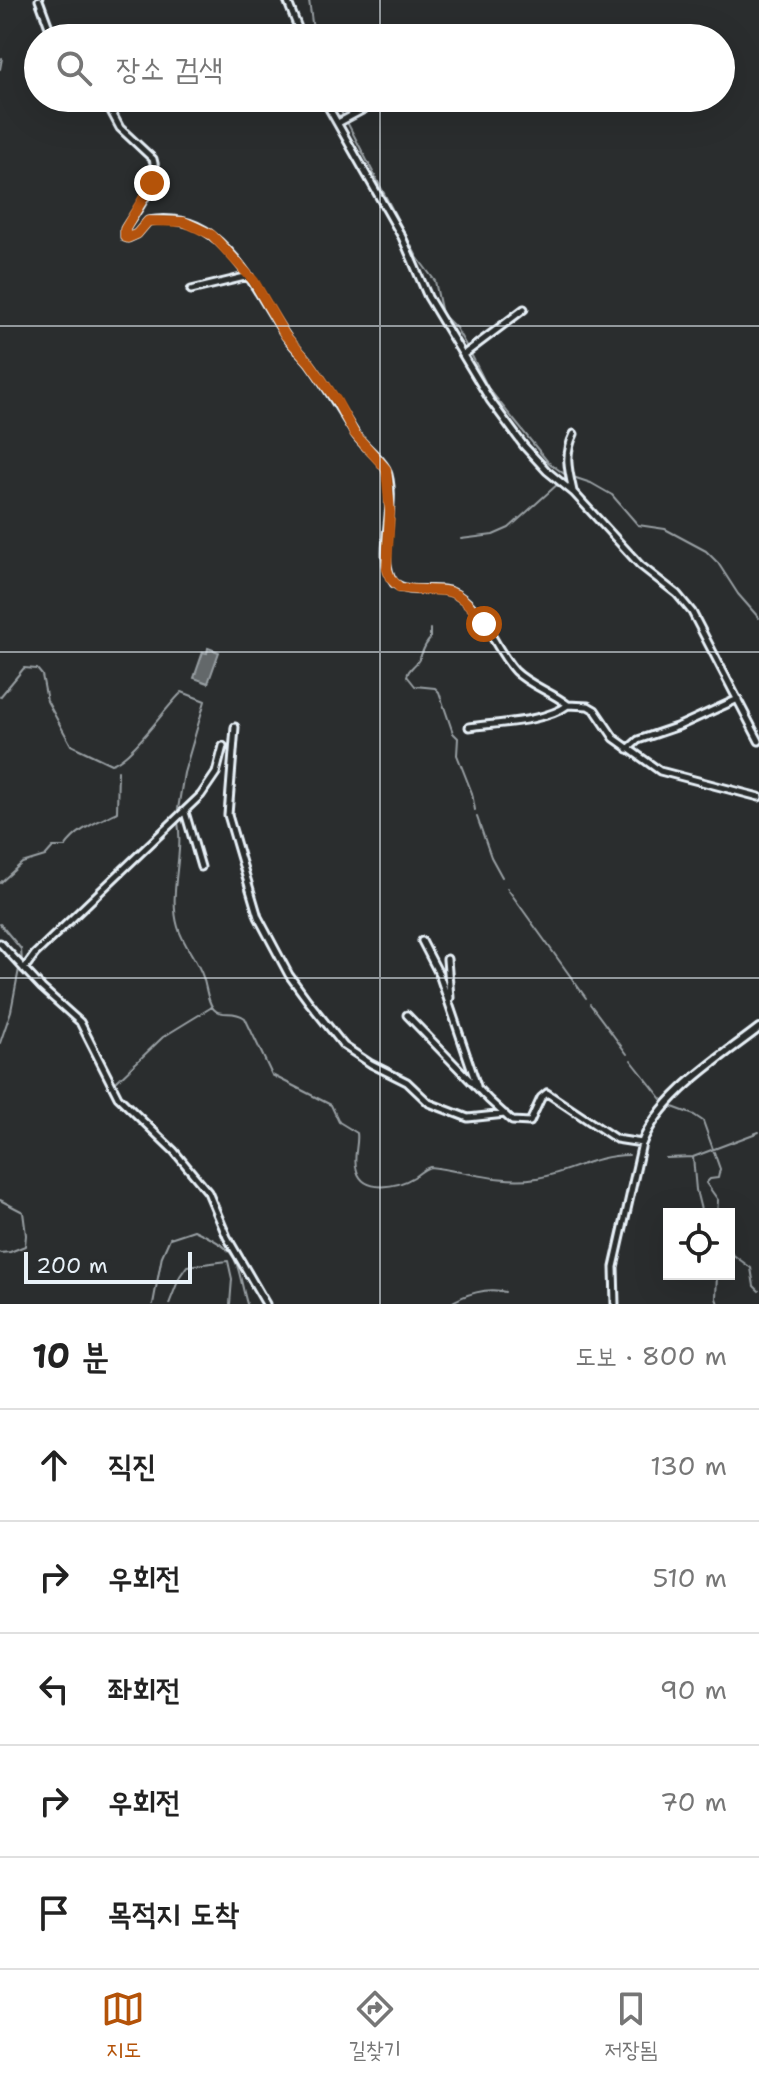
<!DOCTYPE html>
<html lang="ko">
<head>
<meta charset="utf-8">
<style>
	:root { --surface:#fff; --page:#f2f2f2; --text:#222; --muted:#767676; --line:#e0e0e0; --accent:#b45309 }
	body { margin:0; font-family:"Shantell Sans","Poor Story",sans-serif; background:var(--page); color:var(--text) }
	.controls { position:absolute; right:24px; bottom:24px; display:grid; overflow:hidden; border-radius:0px; box-shadow:0 8px 32px #0002 }
	.controls button { width:72px; height:72px; display:grid; place-items:center; padding:0; border:0; border-bottom:2px solid var(--line); background:var(--surface); color:var(--text); font:40px sans-serif }
	.scale { position:absolute; left:24px; bottom:20px; width:168px; box-sizing:border-box; padding-left:8px; border:4px solid #e8f1f8; border-top:0; font-size:22px; line-height:28px; white-space:nowrap; color:#e8f1f8; -webkit-text-stroke:6px #2a2d2e; paint-order:stroke }
	.stop { position:absolute; width:24px; height:24px; margin:-18px; border:6px solid #b45309; border-radius:50%; background:#fff }
	.stop.end { background:#b45309; border-color:#fff; box-shadow:0 2px 8px #0008 }
	.list { margin:0; padding:0; list-style:none }
	h2 { display:flex; justify-content:space-between; align-items:center; height:104px; margin:0; padding:0 32px; font-size:34px }
	h2 small { font-size:26px; font-weight:400; color:var(--muted) }
	.list li { display:grid; grid-template-columns:52px 1fr auto; gap:24px; align-items:center; box-sizing:border-box; height:112px; padding:0 32px; border-top:2px solid var(--line) }
	.list b { display:block; font-size:30px; white-space:nowrap }
	.list em { font-size:26px; font-style:normal; color:var(--muted) }
	.icon { flex:none; width:44px; height:44px; fill:none; stroke:currentColor; stroke-width:2; stroke-linecap:round; stroke-linejoin:round }
	.map { position:relative; flex:none; width:759px; height:1304px; overflow:hidden }
	.search { position:absolute; background:var(--surface); box-shadow:0 8px 32px #0002; left:24px; right:24px; top:24px; height:88px; display:flex; align-items:center; gap:20px; box-sizing:border-box; padding:0 28px; border-radius:44px; color:var(--muted); font-size:30px }
	.sheet { height:664px; background:var(--surface) }
	nav { display:flex; justify-content:space-around; align-items:center; box-sizing:border-box; height:112px; border-top:2px solid var(--line); background:var(--surface); font-size:22px; color:var(--muted) }
	nav a { display:grid; justify-items:center; gap:4px }
	nav .on { color:var(--accent) }
	.map>svg:first-child { display:block }
</style>
</head>
<body>
<div class="map">
<svg width="759" height="1304" viewBox="0 0 759 1304">
	<rect width="100%" height="100%" fill="#2a2d2e"/>
	<filter id="ink" filterUnits="userSpaceOnUse"><feTurbulence type="fractalNoise" baseFrequency=".0125" numOctaves="2"/><feDisplacementMap in="SourceGraphic" scale="16" xChannelSelector="R" yChannelSelector="G"/><feConvolveMatrix kernelMatrix="1 2 1 2 8 2 1 2 1" color-interpolation-filters="sRGB"/></filter>
	<g filter="url(#ink)">
		<!-- water -->
		<path fill="#63686b" stroke="#989fa3" stroke-width="2" d="M208,648L219,652L208,683L194,678L203,652L207,653Z"/>
		<g fill="none" stroke-linecap="round" stroke-linejoin="round">
			<!-- stream -->
			<path stroke="#989fa3" stroke-width="2" d="M309,0L314,38
				M0,69L2,58
				M335,98L344,118
				M347,122L417,257L435,281L442,314L456,328L468,349
				M470,352L488,388L548,462L567,476L562,479
				M573,477L591,483L612,495L638,525L665,529L706,551L718,563L738,594L759,618
				M461,539L493,535L509,528L559,483
				M430,629V639C422,648 423,654 418,661C413,668 409,668 407,676L415,686L435,688L439,692L453,733L458,738L457,755L472,793L475,810
				M0,697L24,668L37,669L42,675L47,701L71,745L111,764C131,759 164,709 182,692L205,701L184,773L177,815
				M477,817L491,857L502,877
				M178,822C184,856 168,893 178,927C183,945 197,959 203,977C206,985 208,1007 216,1011C225,1016 233,1010 245,1018L272,1075L331,1105L339,1122L357,1133C359,1144 352,1159 357,1171C364,1194 398,1187 414,1177C420,1173 423,1169 430,1167C465,1171 501,1184 537,1178C569,1173 594,1155 629,1155
				M0,883L22,863L45,856L53,847H65C78,828 98,822 117,812L118,771
				M507,888L586,998
				M0,924L21,949L22,962
				M590,1004L627,1054
				M0,1043L11,1011L19,969
				M631,1060L665,1103
				M116,1082L163,1037L212,1007
				M670,1106L694,1115L703,1121L720,1169L718,1178L710,1179L706,1183L718,1200L717,1214
				M693,1157L696,1190L702,1214
				M666,1158L693,1157L759,1132
				M0,1200L23,1212L26,1235L25,1246L10,1252L0,1253
				M729,1248L732,1254L751,1268L754,1286L759,1291
				M717,1274L716,1298L718,1304
				M153,1304L162,1256L170,1238L194,1230C242,1252 234,1257 247,1304
				M169,1304L180,1276L187,1266L228,1261L232,1279L230,1304
				M450,1304C464,1294 488,1287 505,1292"/>
			<defs>
				<path id="minor" d="M39,0L53,38
					M287,0L302,38
					M104,98L120,128L153,159C161,183 136,210 125,229V237L128,238L137,234L148,221C170,217 194,221 211,235C245,261 261,299 284,333C291,345 303,354 311,365C327,387 340,410 354,432C362,446 379,455 386,469C400,501 374,556 394,583C414,597 439,582 459,596C486,614 494,648 515,671C529,685 552,692 568,705
					M323,98L402,237L428,297L490,400L524,446L547,471L574,493L640,565L677,594L692,612L759,741
					M338,123L366,108
					M191,290L249,276
					M463,355L524,309
					M573,491C568,469 564,455 574,434
					M235,727L228,815L258,917L289,975L308,1001L344,1046L371,1064L407,1082L429,1103L468,1118L505,1114
					M469,727C496,723 546,722 568,705L588,706L595,710L614,738L660,771L759,797
					M628,749L638,740L679,726L738,699
					M185,812L201,867
					M422,941L439,974L477,1086
					M0,943L42,988L80,1022L118,1097L174,1151L208,1192L227,1237L266,1304
					M447,959L450,998
					M24,969L35,954L201,795L216,773L223,746
					M407,1015L489,1100L512,1121L530,1122L541,1098L547,1093L616,1139L642,1143L614,1267L615,1304"/>
				<path id="tertiary" d="M642,1143C661,1095 719,1059 759,1028"/>
			</defs>
			<!-- minor casing -->
			<use href="#minor" stroke="#e8f1f8" stroke-width="11"/>
			<!-- tertiary casing -->
			<use href="#tertiary" stroke="#e8f1f8" stroke-width="12"/>
			<!-- minor -->
			<use href="#minor" stroke="#2a2d2e" stroke-width="5"/>
			<!-- tertiary -->
			<use href="#tertiary" stroke="#2a2d2e" stroke-width="6"/>
		</g>
	</g>
	<g fill="none" stroke-linecap="round" stroke-linejoin="round" filter="url(#ink)">
		<!-- route -->
		<path stroke="#b45309" stroke-width="10" d="M152,183L125,229V237L128,238L137,234L148,221L184,222L212,235L254,281L285,335L310,363L337,401L354,433L386,469L390,512L387,569L390,578L400,588C447,595 451,578 484,624"/>
	</g>
	<!-- grid -->
	<path fill="none" stroke="#e8f1f8" stroke-width="2" stroke-opacity="0.55" d="M380,0V38M380,98V1304M0,326H759M0,652H759M0,978H759"/>
</svg>
<div class="controls">
<button><svg class="icon" aria-label="locate" viewBox="0 0 24 24"><circle cx="12" cy="12" r="6"/><path d="M12 2v4M12 18v4M2 12h4M18 12h4"/></svg></button>
</div>
<div class="scale">200 m</div>
<div class="stop" style="left:484px;top:624px"></div>
<div class="stop end" style="left:152px;top:183px"></div>
<div class="search"><svg class="icon" aria-label="search" viewBox="0 0 24 24"><circle cx="10" cy="10" r="6"/><path d="M15 15l6 6"/></svg>장소 검색</div>
</div>
<section class="sheet">
<h2>10 분<small>도보 · 800 m</small></h2>
<ul class="list">
<li><svg class="icon" aria-label="ahead" viewBox="0 0 24 24"><path d="M12 20V5M6 11l6-6 6 6"/></svg><div><b>직진</b></div><em>130 m</em></li>
<li><svg class="icon" aria-label="right" viewBox="0 0 24 24"><path d="M7 20v-9h11M14 6l5 5-5 5"/></svg><div><b>우회전</b></div><em>510 m</em></li>
<li><svg class="icon" aria-label="left" viewBox="0 0 24 24"><path d="M17 20v-9H6M10 6l-5 5 5 5"/></svg><div><b>좌회전</b></div><em>90 m</em></li>
<li><svg class="icon" aria-label="right" viewBox="0 0 24 24"><path d="M7 20v-9h11M14 6l5 5-5 5"/></svg><div><b>우회전</b></div><em>70 m</em></li>
<li><svg class="icon" aria-label="arrive" viewBox="0 0 24 24"><path d="M6 21V4h12l-3 4 3 4H6"/></svg><div><b>목적지 도착</b></div></li>
</ul>
</section>
<nav>
<a class="on"><svg class="icon" aria-label="map" viewBox="0 0 24 24"><path d="M3 6l6-2 6 2 6-2v14l-6 2-6-2-6 2zM9 4v14M15 6v14"/></svg>지도</a>
<a><svg class="icon" aria-label="directions" viewBox="0 0 24 24"><path d="M12 3l9 9-9 9-9-9zM9 14v-3h6M13 9l2 2-2 2"/></svg>길찾기</a>
<a><svg class="icon" aria-label="saved" viewBox="0 0 24 24"><path d="M7 4h10v16l-5-4-5 4z"/></svg>저장됨</a>
</nav>
</body>
</html>
